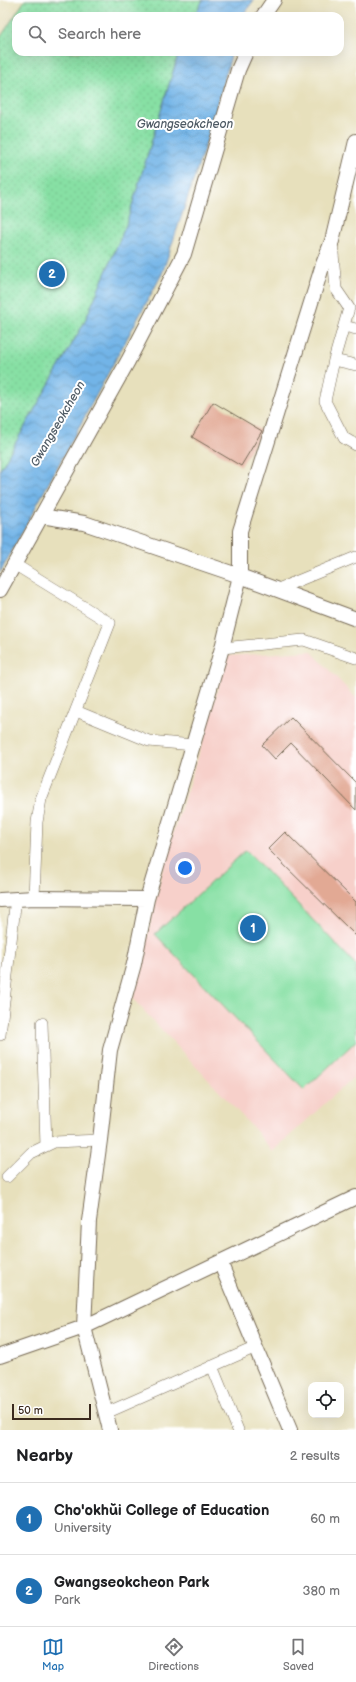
<!DOCTYPE html>
<html lang="en">
<head>
<meta charset="utf-8">
<style>
	:root { --surface:#fff; --page:#f6f6f6; --text:#202124; --muted:#757577; --line:#e0e0e0; --accent:#1f6fb2 }
	body { margin:0; font-family:"Balsamiq Sans",sans-serif; background:var(--page); color:var(--text) }
	.controls { position:absolute; right:12px; bottom:12px; display:grid; overflow:hidden; border-radius:8px; box-shadow:0 4px 16px #0002 }
	.controls button { width:36px; height:36px; display:grid; place-items:center; padding:0; border:0; border-bottom:1px solid var(--line); background:var(--surface); color:var(--text); font:20px sans-serif }
	.scale { position:absolute; left:12px; bottom:10px; width:79px; box-sizing:border-box; padding-left:4px; border:2px solid #3b2a1e; border-top:0; font-size:11px; line-height:14px; white-space:nowrap; color:#3b2a1e; -webkit-text-stroke:3px #fff; paint-order:stroke }
	.you { position:absolute; left:185px; top:868px; width:14px; height:14px; margin:-10px; border:3px solid #fff; border-radius:50%; background:#1a73e8; box-shadow:0 0 0 6px #1a73e833 }
	.badge { display:grid; place-items:center; width:26px; height:26px; border-radius:50%; background:var(--accent); color:#fff; font-size:13px; font-weight:700 }
	.pin { position:absolute; translate:-50% -50%; border:2px solid #fff; box-shadow:0 1px 4px #0006 }
	.list { margin:0; padding:0; list-style:none }
	h2 { display:flex; justify-content:space-between; align-items:center; height:52px; margin:0; padding:0 16px; font-size:17px }
	h2 small { font-size:13px; font-weight:400; color:var(--muted) }
	.list li { display:grid; grid-template-columns:26px 1fr auto; gap:12px; align-items:center; box-sizing:border-box; height:72px; padding:0 16px; border-top:1px solid var(--line) }
	.list b { display:block; font-size:15px; white-space:nowrap }
	.list p { margin:0; font-size:13px; white-space:nowrap; color:var(--muted) }
	.list em { font-size:13px; font-style:normal; color:var(--muted) }
	.icon { flex:none; width:22px; height:22px; fill:none; stroke:currentColor; stroke-width:2; stroke-linecap:round; stroke-linejoin:round }
	.map { position:relative; flex:none; width:356px; height:1430px; overflow:hidden }
	.search { position:absolute; background:var(--surface); box-shadow:0 4px 16px #0002; left:12px; right:12px; top:12px; height:44px; display:flex; align-items:center; gap:10px; box-sizing:border-box; padding:0 14px; border-radius:12px; color:var(--muted); font-size:15px }
	.sheet { height:196px; background:var(--surface) }
	nav { display:flex; justify-content:space-around; align-items:center; box-sizing:border-box; height:56px; border-top:1px solid var(--line); background:var(--surface); font-size:11px; color:var(--muted) }
	nav a { display:grid; justify-items:center; gap:2px }
	nav .on { color:var(--accent) }
	.map>svg:first-child { display:block }
</style>
</head>
<body>
<div class="map">
<svg width="356" height="1430" viewBox="0 0 356 1430">
	<defs>
		<pattern id="park-dots" width="8" height="8" patternUnits="userSpaceOnUse"><rect width="8" height="8" fill="#87e0a4"/><path d="M2 2h.1M6 6h.1" fill="none" stroke="#75c08d" stroke-width="1.8" stroke-linecap="round"/></pattern>
		<pattern id="water-waves" width="16" height="10" patternUnits="userSpaceOnUse"><rect width="16" height="10" fill="#72b4e7"/><path d="M0 5q4-4 8 0t8 0" fill="none" stroke="#5f93bb"/></pattern>
	</defs>
	<rect width="100%" height="100%" fill="#fff"/>
	<filter id="ink" filterUnits="userSpaceOnUse"><feTurbulence type="fractalNoise" baseFrequency=".025" numOctaves="2"/><feDisplacementMap in="SourceGraphic" scale="8" xChannelSelector="R" yChannelSelector="G"/><feConvolveMatrix kernelMatrix="1 2 1 2 8 2 1 2 1" color-interpolation-filters="sRGB"/></filter>
	<filter id="wash" filterUnits="userSpaceOnUse"><feTurbulence type="fractalNoise" baseFrequency=".012" numOctaves="4" result="noise"/><feDisplacementMap in="SourceGraphic" scale="16" xChannelSelector="R" yChannelSelector="G"/><feGaussianBlur stdDeviation="0.9" result="paint"/><feColorMatrix in="noise" values="0 0 0 0 0 0 0 0 0 0 0 0 0 0 0 0 0 1.4 0 .05"/><feComposite in="paint" operator="in"/></filter>
	<g filter="url(#wash)">
		<rect width="100%" height="100%" fill="#e7e0bc"/>
		<!-- built -->
		<path fill="#f7d0ca" d="M311,651L356,698V1075L272,1152L256,1131L133,999L165,858L204,737L227,656Z"/>
		<!-- grass -->
		<path fill="#87e0a4" stroke="#618561" d="M246,850L356,965V1041L304,1090L155,934Z"/>
		<!-- park -->
		<path fill="url(#park-dots)" stroke="#618561" d="M25,0H203L194,16H16V52H179L126,225L84,323L0,470V38Z"/>
		<!-- water -->
		<path fill="url(#water-waves)" stroke="#566f82" d="M203,0H254L242,16H194Z
			M179,52H232L210,131L162,274L0,573V470L84,323L126,225Z"/>
		<g id="blocks">
			<!-- building -->
			<path fill="#e2a994" d="M213,402L262,431L241,466L192,437Z
				M291,717L356,783V810L291,743L275,759L262,745Z
				M285,832L356,902V936L268,849Z"/>
		</g>
	</g>
	<g filter="url(#ink)">
		<use href="#blocks" fill-opacity="0" stroke="#776a55" stroke-width="1"/>
		<g fill="none" stroke-linecap="round" stroke-linejoin="round">
			<defs>
				<path id="minor" d="M332,242L336,289L349,308L334,360L325,401L344,438L356,445
					M344,326L356,329
					M334,360L356,365
					M14,564L110,623L41,799L37,822L34,898
					M278,589L356,557
					M222,648L304,640L356,658
					M76,711L149,741L193,745
					M42,1023L46,1146
					M0,1035L16,898
					M7,1177L31,1153L54,1142L100,1140
					M212,1366L238,1430
					M106,1413L256,1347"/>
				<path id="tertiary" d="M263,16L274,0
					M41,516L84,523L240,576L356,619
					M0,590L128,361L184,254L238,70L246,52
					M0,900L34,898L147,899
					M220,1262L290,1430
					M0,1356L84,1327L356,1197
					M110,1430L84,1327L89,1221L100,1140L110,1050L134,964L147,899L222,648L240,576V531L323,264L332,241L356,141"/>
			</defs>
			<!-- minor casing -->
			<use href="#minor" stroke="#776a55" stroke-width="12"/>
			<!-- tertiary casing -->
			<use href="#tertiary" stroke="#776a55" stroke-width="16"/>
			<!-- minor -->
			<use href="#minor" stroke="#fff" stroke-width="11"/>
			<!-- tertiary -->
			<use href="#tertiary" stroke="#fff" stroke-width="14"/>
		</g>
	</g>
	<g text-anchor="middle" dominant-baseline="central" stroke-width="4" stroke-linejoin="round" paint-order="stroke">
		<!-- water labels -->
		<g font-size="12" font-style="italic" fill="#4e5a64" stroke="#fff">
			<text x="185" y="124">Gwangseokcheon</text>
			<text transform="translate(58 424) rotate(-60)">Gwangseokcheon</text>
		</g>
	</g>
</svg>
<div class="controls">
<button><svg class="icon" aria-label="locate" viewBox="0 0 24 24"><circle cx="12" cy="12" r="6"/><path d="M12 2v4M12 18v4M2 12h4M18 12h4"/></svg></button>
</div>
<div class="scale">50 m</div>
<div class="you"></div>
<div class="pin badge" style="left:253px;top:928px">1</div>
<div class="pin badge" style="left:52px;top:274px">2</div>
<div class="search"><svg class="icon" aria-label="search" viewBox="0 0 24 24"><circle cx="10" cy="10" r="6"/><path d="M15 15l6 6"/></svg>Search here</div>
</div>
<section class="sheet">
<h2>Nearby<small>2 results</small></h2>
<ul class="list">
<li><span class="badge">1</span><div><b>Cho'okhŭi College of Education</b><p>University</p></div><em>60 m</em></li>
<li><span class="badge">2</span><div><b>Gwangseokcheon Park</b><p>Park</p></div><em>380 m</em></li>
</ul>
</section>
<nav>
<a class="on"><svg class="icon" aria-label="map" viewBox="0 0 24 24"><path d="M3 6l6-2 6 2 6-2v14l-6 2-6-2-6 2zM9 4v14M15 6v14"/></svg>Map</a>
<a><svg class="icon" aria-label="directions" viewBox="0 0 24 24"><path d="M12 3l9 9-9 9-9-9zM9 14v-3h6M13 9l2 2-2 2"/></svg>Directions</a>
<a><svg class="icon" aria-label="saved" viewBox="0 0 24 24"><path d="M7 4h10v16l-5-4-5 4z"/></svg>Saved</a>
</nav>
</body>
</html>
